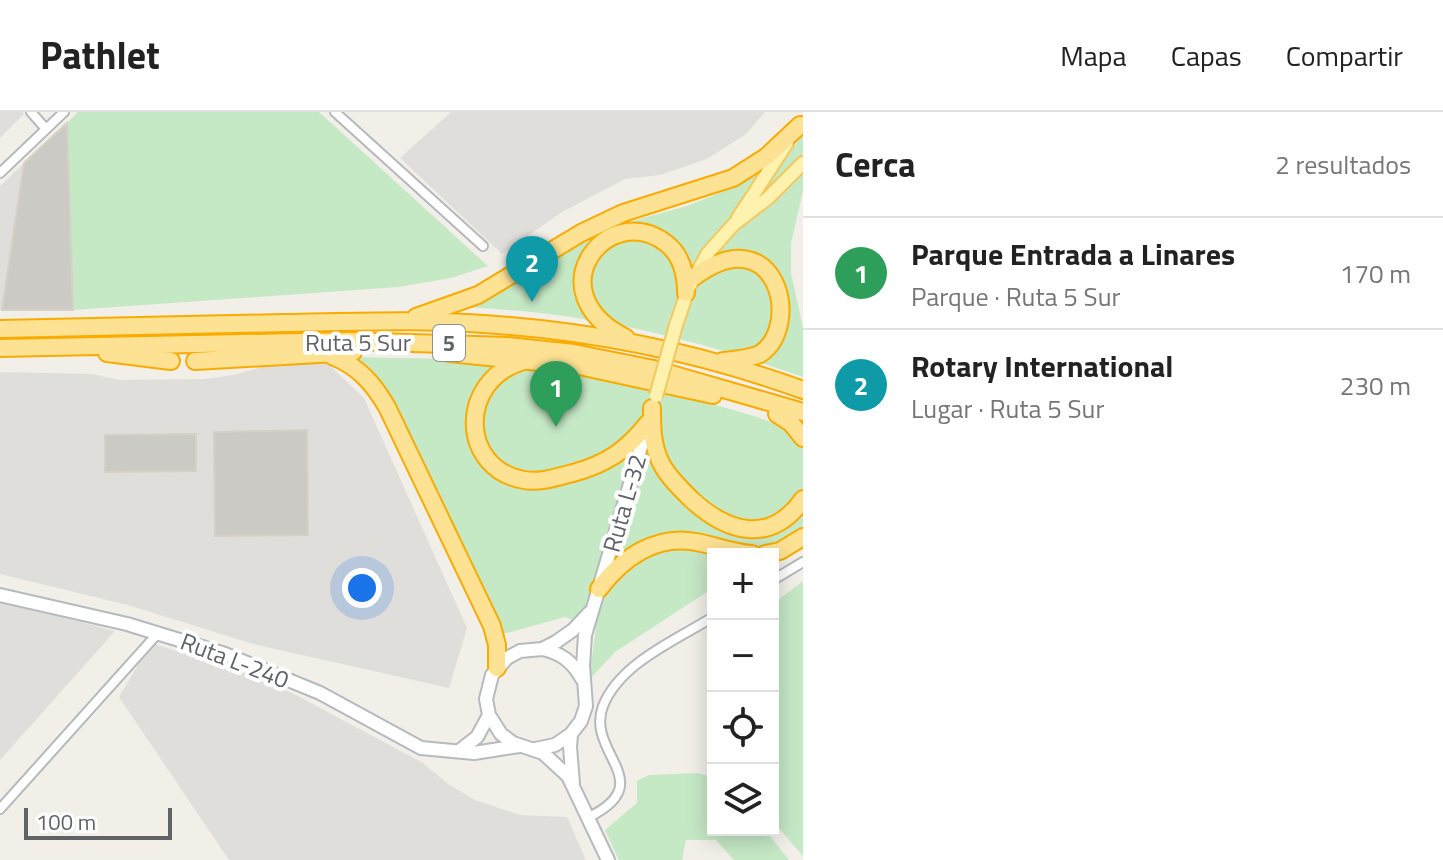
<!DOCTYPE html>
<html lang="es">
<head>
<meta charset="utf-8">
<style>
	:root { --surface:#fff; --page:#f2f2f2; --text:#222; --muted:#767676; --line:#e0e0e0; --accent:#7c3aed }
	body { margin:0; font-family:"Titillium Web",sans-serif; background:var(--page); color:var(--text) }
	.controls { position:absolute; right:24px; bottom:24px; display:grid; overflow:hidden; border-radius:0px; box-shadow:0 4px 20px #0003 }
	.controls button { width:72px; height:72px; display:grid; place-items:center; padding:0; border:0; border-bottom:2px solid var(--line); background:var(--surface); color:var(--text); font:40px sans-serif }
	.scale { position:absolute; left:24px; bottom:20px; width:148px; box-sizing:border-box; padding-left:8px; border:4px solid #5f6368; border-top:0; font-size:22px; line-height:28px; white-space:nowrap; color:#5f6368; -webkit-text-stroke:6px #fff; paint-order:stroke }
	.you { position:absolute; left:362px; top:476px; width:28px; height:28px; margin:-20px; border:6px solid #fff; border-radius:50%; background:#1a73e8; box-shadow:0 0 0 12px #1a73e833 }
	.badge { display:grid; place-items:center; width:52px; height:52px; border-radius:50%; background:var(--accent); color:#fff; font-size:26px; font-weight:700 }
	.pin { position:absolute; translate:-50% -66px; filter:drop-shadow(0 2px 4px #0008) }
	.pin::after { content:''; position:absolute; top:42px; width:28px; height:24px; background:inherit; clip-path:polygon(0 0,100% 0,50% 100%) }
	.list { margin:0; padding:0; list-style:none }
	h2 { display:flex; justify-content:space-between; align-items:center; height:104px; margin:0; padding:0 32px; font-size:34px }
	h2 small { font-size:26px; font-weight:400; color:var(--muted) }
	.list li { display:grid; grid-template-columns:52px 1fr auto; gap:24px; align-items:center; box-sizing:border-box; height:112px; padding:0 32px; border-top:2px solid var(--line) }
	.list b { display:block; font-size:30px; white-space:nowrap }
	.list p { margin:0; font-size:26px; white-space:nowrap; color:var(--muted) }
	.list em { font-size:26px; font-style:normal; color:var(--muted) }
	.icon { flex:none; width:44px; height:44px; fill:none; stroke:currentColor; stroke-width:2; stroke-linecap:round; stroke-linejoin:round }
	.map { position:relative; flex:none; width:803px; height:748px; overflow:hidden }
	header { display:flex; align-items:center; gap:48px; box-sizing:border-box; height:112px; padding:0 40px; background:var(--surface); border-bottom:2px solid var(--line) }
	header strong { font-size:38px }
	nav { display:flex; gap:44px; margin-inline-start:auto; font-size:28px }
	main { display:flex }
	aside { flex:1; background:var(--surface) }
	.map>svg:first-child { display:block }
</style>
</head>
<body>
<header>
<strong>Pathlet</strong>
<nav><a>Mapa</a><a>Capas</a><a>Compartir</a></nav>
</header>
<main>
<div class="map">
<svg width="803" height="748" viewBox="0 0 803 748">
	<rect width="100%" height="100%" fill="#f1efe8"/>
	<!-- industrial -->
	<path fill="#e0deda" d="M0,0H22L24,2L0,26Z
		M451,0H765L746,22L707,47L660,63L625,67L562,100L502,142L400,46Z
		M24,51L2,198H0V74Z
		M326,250L364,286L467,516L449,576L253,532L128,493L0,462V260L92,262L119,268L205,267L233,263L277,251Z
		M0,489L115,519L0,648Z
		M151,531L237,558L294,582L423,651L448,672L475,688L520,703L567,705L586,748H229L119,585Z"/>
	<!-- green -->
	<path fill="#c5e8c5" d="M78,0H319L488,154L451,166L398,175L73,198L67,11Z
		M803,22V43L759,85Z
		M764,56L745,79L760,97L803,56V79L791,131V161L803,216V265C692,225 579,199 461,195L607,116L687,94L727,78Z
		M347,245L454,247L596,265L664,278L757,305L803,322V417L766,442H713V476L615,540L589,568L596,516L565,505L503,522L391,293Z
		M803,469V744L773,709V492Z
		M697,661L713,665V718H765L789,748H734L716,728H686L682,748H619L605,718L637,691V669L649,663Z"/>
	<!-- building -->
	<path fill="#cccac5" stroke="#d6d1c6" stroke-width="2" d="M67,11L73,198H2L24,51Z
		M307,318L308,423L215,424L214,320Z
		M196,322V359L105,360V323Z"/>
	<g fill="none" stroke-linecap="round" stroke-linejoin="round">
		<defs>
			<path id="street" d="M31,0L46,17
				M335,0L483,134
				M0,61L64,0
				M773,468L803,450
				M0,697L159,520
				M589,705C660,670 585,641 603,594C620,551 676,528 713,505"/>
			<path id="secondary" d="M0,483L127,512L225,542L320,581L421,636L474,641L519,634
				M590,500L573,518L556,530L542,537L520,539L507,546L492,563L486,587L489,603L501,622L513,631L543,641L568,664L608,748
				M542,537C561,541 573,550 582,567
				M535,637L555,633L571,622
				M459,639L477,625L489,603
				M573,672L570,635L571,622L581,609L586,594L583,554L585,523L646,318"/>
			<path id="primary" d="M738,106L787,31
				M676,213L689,175L708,141L734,112L768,86L803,51"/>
			<path id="highway" d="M694,165C777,104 803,214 760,242C748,247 735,248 723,249
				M416,205L478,183L581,121L623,101L733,66L766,45L800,13
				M0,217C95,215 190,213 284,211C351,210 418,207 484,212C593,219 701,241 803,278
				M626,226C533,179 610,86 667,132C682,144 686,162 686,181
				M0,236L348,229L508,234L574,241L654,257L803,300
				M107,241L171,249
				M449,241L579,254L713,283
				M332,244C358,254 373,271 387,295L492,514L497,533V556
				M195,249L353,240
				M523,249C457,269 460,357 524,368C540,371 557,365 573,361C606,352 626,339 648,311
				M652,296C652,316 652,333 661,351C668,365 681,377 692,388C728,421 771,433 803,387
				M777,302L791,311L803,326
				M765,442L780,439L803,425
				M599,477C622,446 656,422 696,430C714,433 732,441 752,442"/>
		</defs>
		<!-- street casing -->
		<use href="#street" stroke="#b5b8bc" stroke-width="12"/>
		<!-- secondary casing -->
		<use href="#secondary" stroke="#b6babf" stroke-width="16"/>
		<!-- primary casing -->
		<use href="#primary" stroke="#f2c960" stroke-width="16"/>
		<!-- highway casing -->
		<use href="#highway" stroke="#f9ab00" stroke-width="20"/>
		<!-- street -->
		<use href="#street" stroke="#fff" stroke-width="8"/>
		<!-- secondary -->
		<use href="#secondary" stroke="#fff" stroke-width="12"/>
		<!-- primary -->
		<use href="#primary" stroke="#fff2af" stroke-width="12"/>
		<!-- highway -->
		<use href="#highway" stroke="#fde293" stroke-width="16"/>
		<defs>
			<path id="primary-bridge" d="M656,284L676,213"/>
		</defs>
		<!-- primary-bridge casing -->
		<use href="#primary-bridge" stroke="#f2c960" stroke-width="16" stroke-linecap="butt"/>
		<!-- primary-bridge -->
		<use href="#primary-bridge" stroke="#fff2af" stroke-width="12"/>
	</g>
	<g text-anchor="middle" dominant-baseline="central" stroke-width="8" stroke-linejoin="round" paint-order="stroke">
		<!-- shield labels -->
		<rect fill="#fff" stroke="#8f9295" stroke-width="2" x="433" y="213" width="32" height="36" rx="6"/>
		<g font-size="22" font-weight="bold" fill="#5f6368">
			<text x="449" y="231">5</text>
		</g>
		<!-- street labels -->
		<g font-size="24" fill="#5f6368" stroke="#fff">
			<text x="358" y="230">Ruta 5 Sur</text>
			<text transform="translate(624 391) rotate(-74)">Ruta L-32</text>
			<text transform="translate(235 548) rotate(21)">Ruta L-240</text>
		</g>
	</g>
</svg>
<div class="controls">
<button>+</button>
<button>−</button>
<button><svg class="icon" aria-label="locate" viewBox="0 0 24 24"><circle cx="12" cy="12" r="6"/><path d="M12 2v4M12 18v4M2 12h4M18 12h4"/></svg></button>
<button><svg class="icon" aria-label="layers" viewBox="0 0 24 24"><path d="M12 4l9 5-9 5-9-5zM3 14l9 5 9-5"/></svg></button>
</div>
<div class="scale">100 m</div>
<div class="you"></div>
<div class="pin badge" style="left:556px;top:315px;background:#2e9e5b">1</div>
<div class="pin badge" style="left:532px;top:190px;background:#0f9aa8">2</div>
</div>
<aside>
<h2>Cerca<small>2 resultados</small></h2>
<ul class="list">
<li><span class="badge" style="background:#2e9e5b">1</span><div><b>Parque Entrada a Linares</b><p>Parque · Ruta 5 Sur</p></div><em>170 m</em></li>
<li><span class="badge" style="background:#0f9aa8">2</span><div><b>Rotary International</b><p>Lugar · Ruta 5 Sur</p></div><em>230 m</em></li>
</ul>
</aside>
</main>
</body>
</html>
